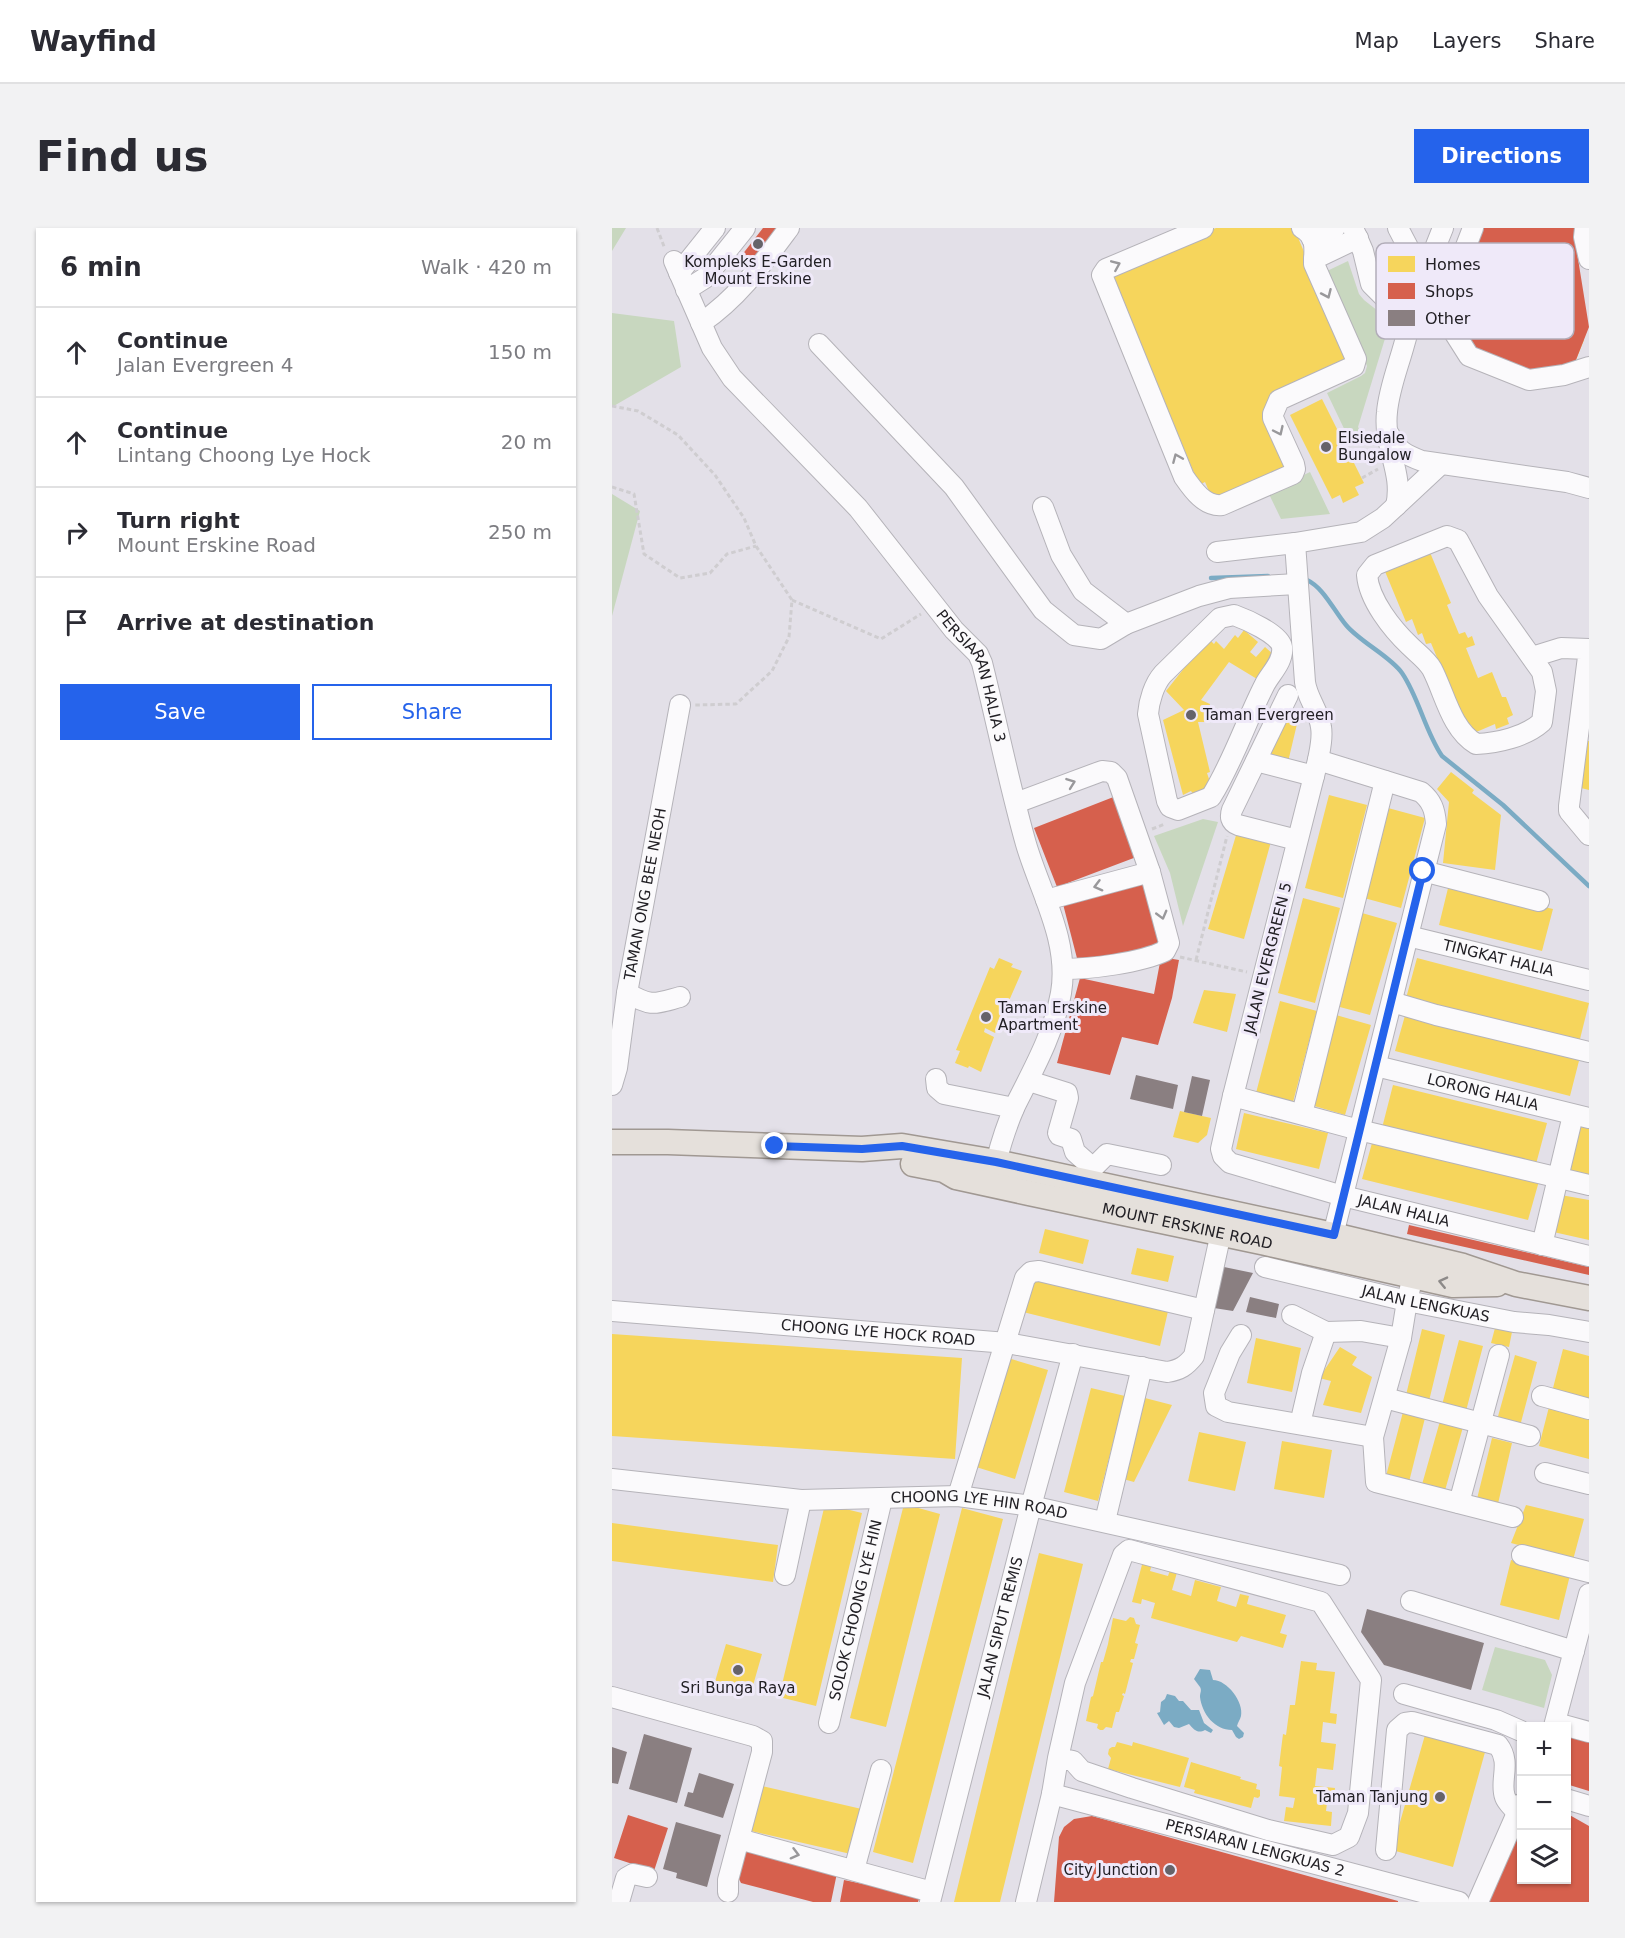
<!DOCTYPE html>
<html lang="en">
<head>
<meta charset="utf-8">
<style>
	:root { --surface:#fff; --page:#f2f2f3; --text:#2b2b33; --muted:#7c7c81; --line:#e1e1e2; --accent:#2563eb }
	body { margin:0; font-family:"DejaVu Sans",sans-serif; background:var(--page); color:var(--text) }
	.controls { position:absolute; right:18px; bottom:18px; display:grid; overflow:hidden; border-radius:0px; box-shadow:0 2px 4px #0004 }
	.controls button { width:54px; height:54px; display:grid; place-items:center; padding:0; border:0; border-bottom:2px solid var(--line); background:var(--surface); color:var(--text); font:30px sans-serif }
	.stop { position:absolute; width:18px; height:18px; margin:-14px; border:4px solid #2563eb; border-radius:50%; background:#fff }
	.stop.end { background:#2563eb; border-color:#fff; box-shadow:0 2px 6px #0008 }
	.list { margin:0; padding:0; list-style:none }
	h2 { display:flex; justify-content:space-between; align-items:center; height:78px; margin:0; padding:0 24px; font-size:26px }
	h2 small { font-size:20px; font-weight:400; color:var(--muted) }
	.list li { display:grid; grid-template-columns:39px 1fr auto; gap:18px; align-items:center; box-sizing:border-box; height:90px; padding:0 24px; border-top:2px solid var(--line) }
	.list b { display:block; font-size:22px; white-space:nowrap }
	.list p { margin:0; font-size:20px; white-space:nowrap; color:var(--muted) }
	.list em { font-size:20px; font-style:normal; color:var(--muted) }
	.actions { display:flex; gap:12px; padding:18px 24px }
	.actions a { flex:1; padding:14px 0; border:2px solid var(--accent); border-radius:0px; text-align:center; font-size:21px; color:var(--accent) }
	.actions .main { background:var(--accent); color:#fff }
	.icon { flex:none; width:33px; height:33px; fill:none; stroke:currentColor; stroke-width:2; stroke-linecap:round; stroke-linejoin:round }
	.map { position:relative; flex:none; width:977px; height:1674px; overflow:hidden; border-radius:0px }
	header { display:flex; align-items:center; gap:36px; box-sizing:border-box; height:84px; padding:0 30px; background:var(--surface); border-bottom:2px solid var(--line) }
	header strong { font-size:28px }
	nav { display:flex; gap:33px; margin-inline-start:auto; font-size:21px }
	.intro { display:flex; align-items:center; justify-content:space-between; box-sizing:border-box; height:144px; padding:0 36px }
	h1 { margin:0; font-size:42px }
	.button { padding:15px 27px; border-radius:0px; background:var(--accent); color:#fff; font-size:21px; font-weight:700 }
	main { display:flex; gap:36px; padding:0 36px }
	aside { flex:1; background:var(--surface); border-radius:0px; box-shadow:0 2px 4px #0004 }
	.map>svg:first-child { display:block }
</style>
</head>
<body>
<header>
<strong>Wayfind</strong>
<nav><a>Map</a><a>Layers</a><a>Share</a></nav>
</header>
<div class="intro"><h1>Find us</h1><a class="button">Directions</a></div>
<main>
<aside>
<h2>6 min<small>Walk · 420 m</small></h2>
<ul class="list">
<li><svg class="icon" aria-label="ahead" viewBox="0 0 24 24"><path d="M12 20V5M6 11l6-6 6 6"/></svg><div><b>Continue</b><p>Jalan Evergreen 4</p></div><em>150 m</em></li>
<li><svg class="icon" aria-label="ahead" viewBox="0 0 24 24"><path d="M12 20V5M6 11l6-6 6 6"/></svg><div><b>Continue</b><p>Lintang Choong Lye Hock</p></div><em>20 m</em></li>
<li><svg class="icon" aria-label="right" viewBox="0 0 24 24"><path d="M7 20v-9h11M14 6l5 5-5 5"/></svg><div><b>Turn right</b><p>Mount Erskine Road</p></div><em>250 m</em></li>
<li><svg class="icon" aria-label="arrive" viewBox="0 0 24 24"><path d="M6 21V4h12l-3 4 3 4H6"/></svg><div><b>Arrive at destination</b></div></li>
</ul>
<div class="actions"><a class="main">Save</a><a>Share</a></div>
</aside>
<div class="map">
<svg width="977" height="1674" viewBox="0 0 977 1674">
	<rect width="100%" height="100%" fill="#e3e0e8"/>
	<!-- green -->
	<path fill="#c8d7bf" d="M0,0H14L0,23Z
		M736,33L747,66L752,72L766,83L775,104L746,199L753,210L742,216L739,210L737,211L715,165L749,148L753,145L755,138L715,43Z
		M0,85L62,93L69,139L0,179Z
		M698,244L718,286L669,291L656,264Z
		M0,266L28,283L0,388Z
		M591,591L606,594L571,698L558,645L542,608Z
		M883,1419L933,1432L940,1447L932,1480L870,1462Z"/>
	<!-- water -->
	<path fill="#7babc4" d="M588,1441L598,1442L601,1452C615,1452 632,1474 629,1488C628,1492 626,1494 625,1498L632,1505L631,1509L627,1511L624,1509L620,1502C603,1502 590,1486 588,1469C588,1464 590,1463 588,1459C586,1456 584,1454 582,1451Z
		M555,1466L563,1468L567,1473H571L579,1482H587L592,1495L601,1502L599,1505L593,1502C586,1506 582,1502 577,1496L567,1500L562,1499L557,1493L552,1497L545,1485L548,1484L549,1474L553,1471Z"/>
	<!-- homes -->
	<path fill="#f6d55c" d="M604,0H682L738,133L658,168L654,188L675,240L606,269L605,266L599,268L593,254L587,257L499,45Z
		M872,0H923L922,4L927,6L921,21L938,27L930,47L863,21Z
		M936,51L957,59L953,69L962,73L960,79L971,83L961,107L972,112L963,134L905,110L923,66L929,68Z
		M710,171L752,255L743,259L747,267L731,275L728,267L720,271L678,187Z
		M817,322L839,375L835,377L847,406L853,404L856,410L860,408L863,417L854,420L866,450L880,444L890,469H894L901,487L895,490L897,496L884,501L883,496L862,505L859,497L854,500L819,415L814,416L810,405L806,407L800,391L794,394L772,341Z
		M632,402L646,414L638,424L644,429L653,419L664,429L645,451L617,434L589,472L598,476L595,494H586L598,544L595,545L600,560L581,566L579,563L571,567L551,492L572,482L554,463L596,410L602,416L604,413L612,421L623,407L626,410Z
		M669,493L685,496L676,534L658,530Z
		M976,513H977V562L969,560Z
		M839,544L862,562L860,565L889,587L883,642L831,635L837,574L825,561Z
		M717,567L755,577L731,670L693,660Z
		M776,580L813,590L789,680L752,670Z
		M625,604L660,610L632,711L596,701Z
		M837,656L941,681L930,723L827,697Z
		M691,670L728,680L703,775L666,765Z
		M750,685L785,695L758,787L724,778Z
		M387,730L401,736L399,739L410,743L396,775L386,771L385,774L395,779L383,805L373,800L372,804L382,809L369,844L357,838L356,840L343,835L348,823L344,822L378,739L382,741Z
		M805,730L977,775L966,819L793,774Z
		M592,762L624,766L615,804L581,795Z
		M668,773L705,783L681,874L644,865Z
		M794,784L969,825L958,868L783,823Z
		M724,787L759,797L733,887L699,877Z
		M781,857L935,895L924,936L770,900Z
		M568,883L599,890L595,907L586,915L561,909Z
		M632,885L716,905L707,941L624,921Z
		M965,895L977,899V948L952,940Z
		M760,915L927,953L916,992L750,951Z
		M943,966L977,972V1012L937,1003Z
		M433,1001L477,1012L471,1036L427,1025Z
		M525,1020L562,1028L556,1054L519,1046Z
		M421,1046L557,1079L548,1118L411,1084Z
		M883,1100L900,1104L897,1119L879,1115Z
		M810,1101L833,1107L817,1173L794,1167Z
		M0,1106L350,1130L343,1231L0,1208Z
		M644,1110L689,1120L680,1164L635,1155Z
		M847,1112L871,1118L854,1183L830,1177Z
		M728,1119L745,1129L740,1137L760,1149L749,1185L711,1177L719,1153L707,1150Z
		M951,1121L977,1128V1174L940,1164Z
		M903,1127L925,1134L908,1198L885,1192Z
		M396,1130L436,1142L403,1251L364,1239Z
		M479,1160L513,1168L486,1273L452,1264Z
		M533,1170L560,1177L522,1254L511,1251Z
		M938,1175L977,1185V1231L927,1218Z
		M791,1184L813,1190L797,1254L774,1248Z
		M828,1193L851,1199L832,1266L809,1260Z
		M587,1204L634,1214L623,1263L576,1253Z
		M880,1210L900,1215L885,1280L864,1275Z
		M670,1213L720,1222L712,1270L662,1261Z
		M213,1276L250,1285L204,1478L167,1469Z
		M292,1276L328,1286L274,1499L238,1490Z
		M914,1277L972,1291L961,1332L899,1315Z
		M350,1280L391,1291L301,1635L261,1624Z
		M0,1295L166,1317L161,1354L0,1333Z
		M427,1325L471,1336L388,1674H342Z
		M899,1332L958,1347L947,1392L888,1377Z
		M531,1333L540,1336L538,1343L556,1348L559,1339L566,1341L560,1362L579,1368L583,1352L609,1359L605,1373L624,1379L628,1366L637,1368L635,1376L674,1387L668,1405L675,1407L671,1420L629,1408L625,1414L539,1390L543,1375L530,1371L529,1376L520,1374Z
		M518,1389L522,1390L524,1396L528,1397L523,1415L526,1416L522,1431H519L518,1434L521,1435L513,1466L511,1465L510,1467L512,1468L507,1484H504L500,1500L494,1499L491,1502H488L485,1500L486,1496L474,1493L479,1469L481,1468L489,1434H491L496,1416L501,1390L514,1393Z
		M114,1416L150,1426L138,1468L102,1457Z
		M689,1433L705,1435L704,1442L723,1444L718,1485L725,1486L724,1496L711,1494L709,1514L724,1516L721,1542L705,1540L703,1558L723,1560L722,1568L716,1567L714,1583L720,1584L719,1598L672,1593L674,1579L681,1580L683,1570L667,1568L670,1539L667,1538L671,1506L674,1507L678,1477H683Z
		M815,1500L875,1517L841,1639L780,1622Z
		M505,1514L520,1518L521,1514L577,1530L568,1559L496,1541L499,1530L496,1526L497,1521L500,1519H503Z
		M579,1534L629,1549L628,1551L645,1556L644,1561L648,1562V1568L646,1570L642,1569L639,1580L582,1565L583,1562L572,1559Z
		M150,1558L254,1582L243,1627L139,1603Z
		M515,1658L545,1665L544,1672L548,1674H510Z
		M686,1658L717,1666L715,1674H681Z
		M475,1669L490,1673V1674H473Z
		M645,1669L659,1674H643Z"/>
	<!-- shops -->
	<path fill="#d6604d" d="M151,0H166L135,39L126,32Z
		M866,0H965L962,6L977,99L962,137L916,145L861,125L835,87Z
		M504,568L527,628L445,659L422,600Z
		M535,653L552,715L467,738L451,676Z
		M549,729L567,732L560,770L546,817L510,809L498,847L445,835L468,750L542,766Z
		M797,997L977,1039V1047L795,1006Z
		M954,1502L977,1509V1563L954,1556Z
		M954,1585L977,1598V1674H876L909,1600V1652H954Z
		M16,1587L56,1600L42,1643L2,1630Z
		M480,1588L786,1673V1674H442L447,1609L452,1599L462,1591Z
		M137,1621L225,1645L219,1674H201L129,1655L125,1647L131,1626Z
		M232,1652L308,1668L306,1674H228Z"/>
	<g fill="none" stroke-linecap="round" stroke-linejoin="round">
		<!-- stream -->
		<path stroke="#7babc4" stroke-width="4.5" d="M599,350L656,348
			M695,352C712,360 722,383 734,397C748,414 778,428 790,445C807,470 813,503 830,528L891,577L977,658"/>
	</g>
	<!-- building -->
	<path fill="#8a7f81" d="M524,847L566,857L561,881L518,871Z
		M580,848L598,852L590,888L572,884Z
		M612,1039L641,1045L621,1083L602,1080Z
		M638,1069L667,1076L664,1090L634,1084Z
		M755,1381L872,1415L859,1462L772,1437L749,1404Z
		M32,1506L80,1520L65,1575L17,1561Z
		M0,1519L15,1524L6,1556L0,1555Z
		M87,1545L122,1556L111,1590L72,1578L76,1564L81,1565Z
		M64,1594L109,1607L95,1659L64,1650L65,1645L51,1641Z"/>
	<g fill="none" stroke-linecap="round" stroke-linejoin="round">
		<defs>
			<g id="minor">
				<path d="M591,0L494,41L490,47L572,249C581,262 593,279 610,277L681,246L683,241L682,236L661,190V186L667,172L742,138L744,131L702,36C702,20 706,10 690,0"/>
				<path d="M741,0L751,23L759,56L772,69L802,81"/>
				<path d="M786,0L798,23L814,44"/>
				<path d="M861,0L849,31L831,83V87L857,128L917,152L952,147L977,139"/>
				<path d="M973,0L972,9L977,31"/>
				<path d="M700,11L723,0"/>
				<path d="M702,31L746,10"/>
				<path id="s1" d="M62,33L100,120L120,150L246,280L342,402L366,426L370,435C385,495 397,556 414,616C428,664 458,713 449,765C442,805 421,842 403,878C395,896 389,915 384,934"/>
				<path d="M67,45L103,0"/>
				<path d="M74,62L93,50L133,0"/>
				<path d="M89,95C126,70 151,35 177,0"/>
				<path d="M207,116L342,259L431,382L462,407L489,411L514,396L587,368L617,360L685,356"/>
				<path d="M777,206C784,222 794,227 810,233L955,254L977,260"/>
				<path d="M784,278C792,244 771,220 775,184C777,161 786,139 792,117C803,78 815,38 831,0"/>
				<path d="M431,279L449,327L471,363L514,396"/>
				<path d="M835,308L846,312L876,368L930,444L934,463L930,494C913,509 886,515 864,516C839,501 833,466 820,441C815,432 805,425 798,418C780,401 757,372 755,347L763,337Z"/>
				<path id="s2" d="M683,315L693,454C695,470 707,483 709,499C711,510 708,521 706,532L621,868L609,921L611,928L618,935L731,968L977,1028"/>
				<path d="M605,324L683,315L749,304L771,290L829,236"/>
				<path d="M622,387C633,391 668,406 670,419C672,433 659,445 653,456C634,493 621,534 599,569L566,582L558,579L555,573L536,486C537,473 542,456 551,446L608,390Z"/>
				<path d="M920,429L949,420L977,421L957,578V583L977,607"/>
				<path d="M676,467L620,582C618,588 618,594 626,597L685,612"/>
				<path d="M706,532L809,564C820,573 823,582 824,596L721,1007"/>
				<path d="M644,533L702,548"/>
				<path d="M404,575L490,543L499,544L505,550L538,644L556,711L557,715L553,723C528,735 478,741 451,741"/>
				<path d="M811,643L927,673"/>
				<path d="M434,672L538,644"/>
				<path id="s3" d="M796,708L977,752"/>
				<path d="M15,765C40,779 42,776 68,769"/>
				<path d="M780,774L824,787L977,824"/>
				<path id="s4" d="M764,838L977,890"/>
				<path d="M324,851L325,860L332,866L402,880"/>
				<path d="M417,853L455,865L456,870L446,905L447,907L459,911L463,924L481,940"/>
				<path id="s5" d="M0,857L5,840L15,765L68,477"/>
				<path d="M621,868L747,902L977,957"/>
				<path d="M690,886L773,553"/>
				<path d="M478,953L481,940L495,926L549,937"/>
				<path d="M930,1017L961,887"/>
				<path d="M804,1035L795,1073L789,1110L761,1209L764,1254L901,1289"/>
				<path id="s6" d="M653,1039L795,1073L902,1094L937,1097L977,1104"/>
				<path id="s7" d="M0,1083L395,1115L555,1144C568,1142 574,1138 582,1128L612,991"/>
				<path d="M680,1087L714,1104L749,1103L789,1110"/>
				<path d="M629,1107L618,1125L602,1165L604,1178L616,1184L761,1209"/>
				<path d="M930,1168L977,1181"/>
				<path d="M773,1170L918,1208"/>
				<path d="M688,1196L700,1145L714,1104"/>
				<path d="M933,1245L977,1256"/>
				<path id="s8" d="M0,1251L189,1272L346,1268L419,1278L728,1347"/>
				<path d="M346,1268L413,1050L419,1044L427,1043L592,1082"/>
				<path d="M847,1275L887,1127"/>
				<path d="M493,1293L530,1139"/>
				<path d="M910,1327L977,1344"/>
				<path d="M173,1347L189,1272"/>
				<path d="M799,1373L962,1423"/>
				<path d="M792,1466L884,1492L909,1503"/>
				<path d="M0,1469L141,1508L150,1513V1524L116,1652V1664"/>
				<path id="s9" d="M217,1495L270,1271"/>
				<path d="M944,1495L977,1504"/>
				<path d="M942,1498L977,1366"/>
				<path id="s10" d="M440,1566L847,1674"/>
				<path d="M954,1571L977,1578"/>
				<path d="M127,1611L320,1664"/>
				<path d="M774,1622L785,1502L793,1495L800,1494L886,1517C900,1535 887,1553 893,1569C895,1575 902,1580 905,1585"/>
				<path d="M242,1642L269,1542"/>
				<path d="M7,1674L14,1650L21,1646L35,1649"/>
				<path id="s11" d="M318,1674L419,1278L461,1126"/>
				<path d="M414,1674L440,1566L446,1530L463,1455L511,1327L517,1322L709,1374L759,1452L746,1585L737,1609L721,1617L656,1602L520,1560L470,1543L461,1533L446,1530"/>
				<path d="M866,1674L909,1576"/>
			</g>
			<g id="major">
				<path d="M0,914H56L250,921L290,918L384,934L721,1007L851,1038L904,1056L977,1070"/>
				<path id="s12" d="M301,936L332,942L344,949L417,965L654,1015L841,1057L885,1056"/>
			</g>
		</defs>
		<!-- minor casing -->
		<use href="#minor" stroke="#b5b3b9" stroke-width="22"/>
		<!-- major casing -->
		<use href="#major" stroke="#a09892" stroke-width="27"/>
		<!-- path -->
		<path stroke="#cfcdd0" stroke-width="3" stroke-dasharray="4.5 3" stroke-linecap="butt" d="M45,0L53,21
			M0,178L26,183L66,207L103,247L132,290L144,318L180,372L177,409L160,443L124,476L83,477
			M750,250L766,241
			M0,259L22,266L32,326L68,350L98,345L115,326L144,318
			M180,372L269,411L309,386
			M540,601L553,596
			M568,729L635,744
			M584,732L615,608"/>
		<!-- minor -->
		<use href="#minor" stroke="#fbfafc" stroke-width="20"/>
		<!-- major -->
		<use href="#major" stroke="#e5e0db" stroke-width="24"/>
	</g>
	<!-- one-way arrows -->
	<defs><path id="oneway-chevron" d="M-2-3.5L2.5 0L-2 3.5" fill="none" stroke-width="1.6" stroke-linecap="round" stroke-linejoin="round" transform="scale(1.5)"/></defs>
	<g stroke="#99989b">
		<use href="#oneway-chevron" transform="translate(504 37) rotate(-23)"/>
		<use href="#oneway-chevron" transform="translate(715 66) rotate(66)"/>
		<use href="#oneway-chevron" transform="translate(667 203) rotate(65)"/>
		<use href="#oneway-chevron" transform="translate(565 230) rotate(-113)"/>
		<use href="#oneway-chevron" transform="translate(459 555) rotate(-20)"/>
		<use href="#oneway-chevron" transform="translate(486 658) rotate(165)"/>
		<use href="#oneway-chevron" transform="translate(550 687) rotate(75)"/>
		<use href="#oneway-chevron" transform="translate(183 1626) rotate(15)"/>
	</g>
	<use stroke="#8d8a89" href="#oneway-chevron" transform="translate(831 1054) rotate(-167)"/>
	<g fill="none" stroke-linecap="round" stroke-linejoin="round">
		<!-- route -->
		<path stroke="#2563eb" stroke-width="8" d="M163,918L250,921L290,918L384,934L722,1007L811,643"/>
	</g>
	<!-- markers -->
	<g fill="#666369" stroke="#efe9f9" stroke-width="2">
		<circle cx="146" cy="16" r="6"/>
		<circle cx="714" cy="219" r="6"/>
		<circle cx="579" cy="487" r="6"/>
		<circle cx="374" cy="789" r="6"/>
		<circle cx="126" cy="1442" r="6"/>
		<circle cx="828" cy="1569" r="6"/>
		<circle cx="558" cy="1642" r="6"/>
	</g>
	<g text-anchor="middle" dominant-baseline="central" stroke-width="6" stroke-linejoin="round" paint-order="stroke">
		<!-- poi labels -->
		<g font-size="15" fill="#222025" stroke="#efe9f9" text-anchor="start">
			<text x="146" y="34" text-anchor="middle">Kompleks E-Garden<tspan x="146" dy="17">Mount Erskine</tspan></text>
			<text x="726" y="210">Elsiedale<tspan x="726" dy="17">Bungalow</tspan></text>
			<text x="591" y="487">Taman Evergreen</text>
			<text x="386" y="780">Taman Erskine<tspan x="386" dy="17">Apartment</tspan></text>
			<text x="126" y="1460" text-anchor="middle">Sri Bunga Raya</text>
			<text x="816" y="1569" text-anchor="end">Taman Tanjung</text>
			<text x="546" y="1642" text-anchor="end">City Junction</text>
		</g>
		<!-- street labels -->
		<g font-size="15" fill="#222025" stroke="#efe9f9">
			<text stroke="none"><textPath href="#s1" startOffset="518">PERSIARAN HALIA 3</textPath></text>
			<text stroke="none"><textPath href="#s5" startOffset="194">TAMAN ONG BEE NEOH</textPath></text>
			<text transform="translate(656 730) rotate(-76)">JALAN EVERGREEN 5</text>
			<text stroke="none"><textPath href="#s3" startOffset="93">TINGKAT HALIA</textPath></text>
			<text stroke="none"><textPath href="#s4" startOffset="110">LORONG HALIA</textPath></text>
			<text stroke="none"><textPath href="#s2" startOffset="819">JALAN HALIA</textPath></text>
			<text stroke="none"><textPath href="#s12" startOffset="282">MOUNT ERSKINE ROAD</textPath></text>
			<text stroke="none"><textPath href="#s6" startOffset="165">JALAN LENGKUAS</textPath></text>
			<text stroke="none"><textPath href="#s7" startOffset="267">CHOONG LYE HOCK ROAD</textPath></text>
			<text stroke="none"><textPath href="#s8" startOffset="369">CHOONG LYE HIN ROAD</textPath></text>
			<text stroke="none"><textPath href="#s9" startOffset="116">SOLOK CHOONG LYE HIN</textPath></text>
			<text stroke="none"><textPath href="#s11" startOffset="284">JALAN SIPUT REMIS</textPath></text>
			<text stroke="none"><textPath href="#s10" startOffset="210">PERSIARAN LENGKUAS 2</textPath></text>
		</g>
	</g>
	<!-- legend -->
	<rect x="764" y="15" width="198" height="96" rx="9" fill="#efe9f9" stroke="#b2adb9" stroke-width="1.5"/>
	<rect x="776" y="28" width="27" height="16" fill="#f6d55c"/>
	<rect x="776" y="55" width="27" height="16" fill="#d6604d"/>
	<rect x="776" y="82" width="27" height="16" fill="#8a7f81"/>
	<g font-size="16" fill="#222025">
		<text x="813" y="42">Homes</text>
		<text x="813" y="69">Shops</text>
		<text x="813" y="96">Other</text>
	</g>
</svg>
<div class="controls">
<button>+</button>
<button>−</button>
<button><svg class="icon" aria-label="layers" viewBox="0 0 24 24"><path d="M12 4l9 5-9 5-9-5zM3 14l9 5 9-5"/></svg></button>
</div>
<div class="stop" style="left:811px;top:643px"></div>
<div class="stop end" style="left:163px;top:918px"></div>
</div>
</main>
</body>
</html>
